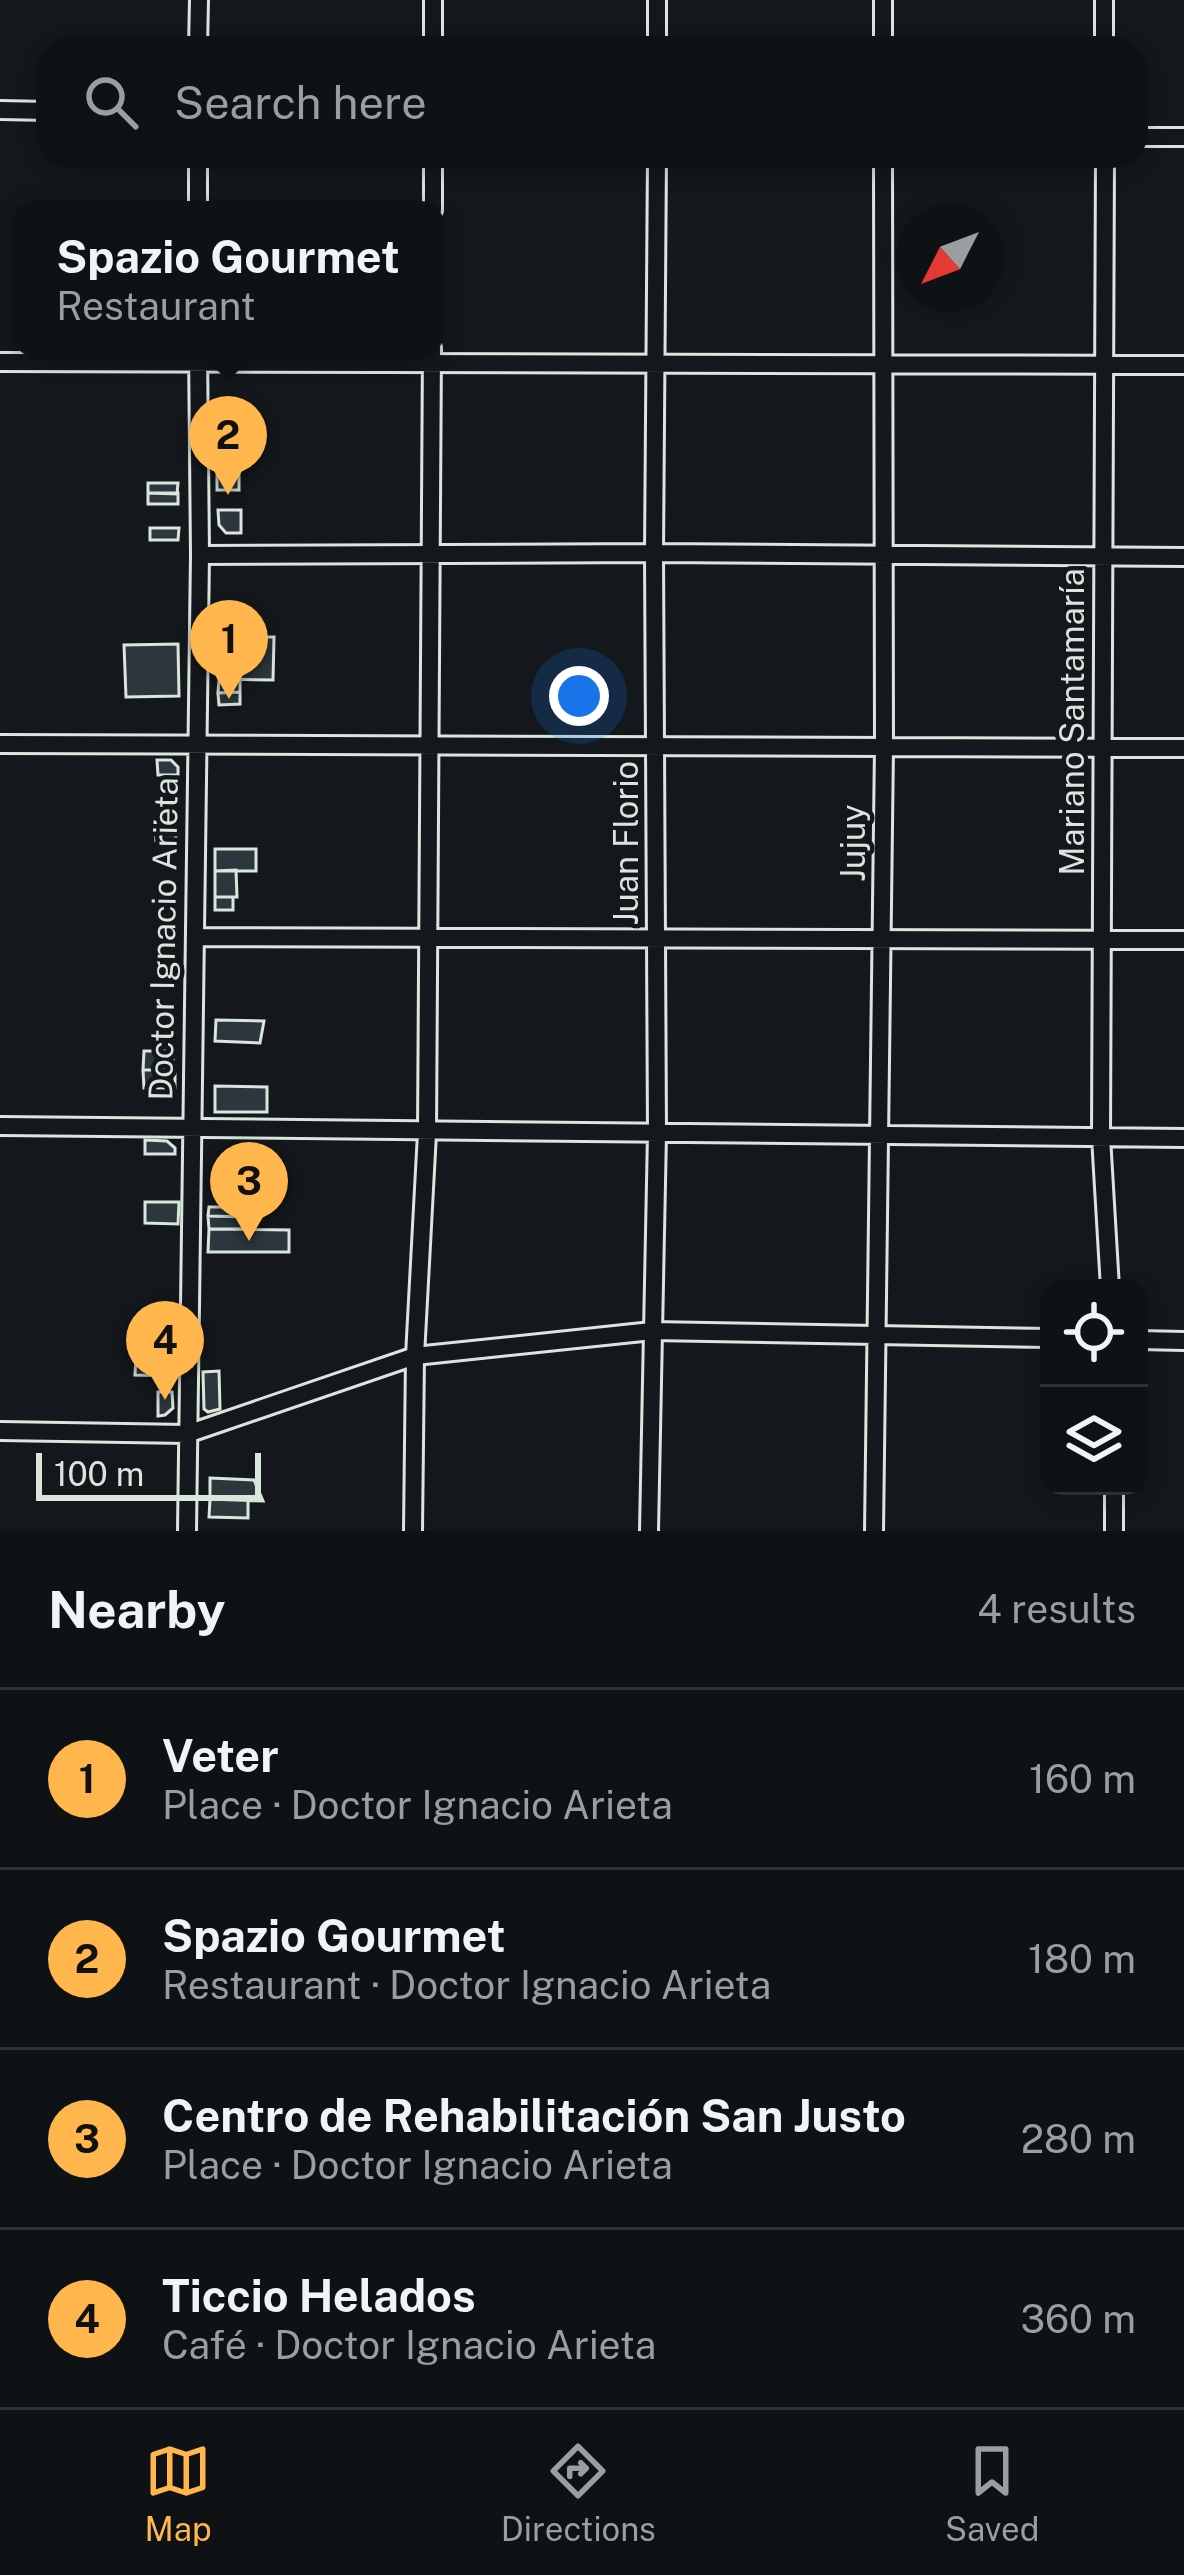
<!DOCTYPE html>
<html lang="en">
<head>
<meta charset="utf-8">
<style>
	:root { --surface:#0f1215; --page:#181b1e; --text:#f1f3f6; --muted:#9b9ea0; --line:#2f3234; --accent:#ffb74d }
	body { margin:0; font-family:"Public Sans",sans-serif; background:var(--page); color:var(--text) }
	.controls { position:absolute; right:36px; bottom:36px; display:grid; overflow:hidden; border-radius:24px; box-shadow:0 6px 18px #0003 }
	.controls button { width:108px; height:108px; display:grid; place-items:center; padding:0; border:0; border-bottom:3px solid var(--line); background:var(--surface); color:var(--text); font:60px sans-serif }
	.compass { position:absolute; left:896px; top:204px; width:108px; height:108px; border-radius:50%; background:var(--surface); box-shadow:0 6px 18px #0003; rotate:228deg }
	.scale { position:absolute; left:36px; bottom:30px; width:225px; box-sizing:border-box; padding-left:12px; border:6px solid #d8e6dc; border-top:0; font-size:33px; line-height:42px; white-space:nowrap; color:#d8e6dc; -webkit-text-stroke:9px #14181c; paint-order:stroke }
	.you { position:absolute; left:579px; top:696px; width:42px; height:42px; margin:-30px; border:9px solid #fff; border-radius:50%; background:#1a73e8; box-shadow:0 0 0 18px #1a73e833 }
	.badge { display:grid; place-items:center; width:78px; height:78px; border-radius:50%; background:var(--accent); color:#111; font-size:39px; font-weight:700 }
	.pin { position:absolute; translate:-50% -99px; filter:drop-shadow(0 3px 6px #0008) }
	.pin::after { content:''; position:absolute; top:63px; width:42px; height:36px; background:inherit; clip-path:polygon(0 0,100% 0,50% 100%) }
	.popup { position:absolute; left:12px; top:201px; width:432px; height:156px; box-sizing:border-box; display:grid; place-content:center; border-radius:24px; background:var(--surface); filter:drop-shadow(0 3px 9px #0005); font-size:39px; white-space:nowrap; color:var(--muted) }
	.popup b { font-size:45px; color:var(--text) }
	.popup::after { content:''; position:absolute; left:50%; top:100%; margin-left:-24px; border:24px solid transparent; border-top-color:var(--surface) }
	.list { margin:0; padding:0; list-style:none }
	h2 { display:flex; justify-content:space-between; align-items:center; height:156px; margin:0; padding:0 48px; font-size:51px }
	h2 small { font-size:39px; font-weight:400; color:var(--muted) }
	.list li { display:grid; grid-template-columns:78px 1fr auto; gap:36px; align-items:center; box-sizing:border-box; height:180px; padding:0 48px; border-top:3px solid var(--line) }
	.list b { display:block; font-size:45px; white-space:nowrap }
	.list p { margin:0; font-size:39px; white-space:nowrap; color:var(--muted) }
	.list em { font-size:39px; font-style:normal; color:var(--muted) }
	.icon { flex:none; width:66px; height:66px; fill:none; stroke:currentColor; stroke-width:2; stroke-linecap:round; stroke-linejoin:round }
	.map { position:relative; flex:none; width:1184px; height:1531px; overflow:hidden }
	.search { position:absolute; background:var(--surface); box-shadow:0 6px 18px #0003; left:36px; right:36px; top:36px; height:132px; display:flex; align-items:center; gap:30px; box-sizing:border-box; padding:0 42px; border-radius:36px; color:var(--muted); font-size:45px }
	.sheet { height:876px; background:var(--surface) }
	nav { display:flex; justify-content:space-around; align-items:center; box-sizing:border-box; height:168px; border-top:3px solid var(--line); background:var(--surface); font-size:33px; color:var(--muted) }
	nav a { display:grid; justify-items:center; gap:6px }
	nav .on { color:var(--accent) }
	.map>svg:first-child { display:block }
</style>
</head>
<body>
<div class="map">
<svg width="1184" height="1531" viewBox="0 0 1184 1531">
	<rect width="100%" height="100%" fill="#14181c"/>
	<!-- building -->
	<path fill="#2c363c" stroke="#d8e6dc" stroke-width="3" d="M214,403H240V419H215Z
		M217,468H239V490H217Z
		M148,483H178L177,494L148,493Z
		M148,493H178V504H148Z
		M218,510H241V533H226L219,525Z
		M150,528H179L178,540H150Z
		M219,637H274L273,680L219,679Z
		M178,644L179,696L126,697L124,645Z
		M219,679L240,680V692L218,693Z
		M240,692V704L219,705L218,693Z
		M157,760H171L178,767V775H158Z
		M175,821L176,840L156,841L155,822Z
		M215,849H256V871H215Z
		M236,870L237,897H215V871Z
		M215,897H233V910H215Z
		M216,1020L264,1021L260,1043L215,1041Z
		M144,1051H173V1070H143Z
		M143,1070H175V1088H144Z
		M215,1086L267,1087V1112H215Z
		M145,1140L167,1141L175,1148V1154H145Z
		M145,1202H179L178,1224L145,1223Z
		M209,1207H247L246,1217L208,1216Z
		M208,1216L254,1217V1229H209Z
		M209,1229L289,1230V1252H208Z
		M146,1338H173V1356H146Z
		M136,1356H173V1376L135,1375Z
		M219,1371L220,1409L208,1412L204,1409L203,1372Z
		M158,1392H172L173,1408L165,1415L158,1416Z
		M210,1478L254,1480L263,1501L210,1499Z
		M210,1499L248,1500V1518L209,1517Z"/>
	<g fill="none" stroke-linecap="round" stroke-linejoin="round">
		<defs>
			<path id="minor" d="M433,0V48
				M883,0V48
				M1104,0V48
				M198,48L199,0
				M657,48V0
				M0,110L48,111
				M1136,137H1184
				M198,156V210
				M1105,156L1101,1137L1110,1288
				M433,210V156
				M0,362L1184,365
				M200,555L654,553L1184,557
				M0,744L1184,748
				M196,937L1184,940
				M0,1126L1184,1138
				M1139,1340L1184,1341
				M0,1431L187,1434L415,1356L652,1331L1049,1338
				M187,1531L200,555L198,348
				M413,1531L415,1356L427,1133L432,348
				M649,1531L657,1133L654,553L657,156
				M874,1531L884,747L883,156
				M1114,1531V1486"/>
		</defs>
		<!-- minor casing -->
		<use href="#minor" stroke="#d8e6dc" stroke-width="22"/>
		<!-- minor -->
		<use href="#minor" stroke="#14181c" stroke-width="16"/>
	</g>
	<g text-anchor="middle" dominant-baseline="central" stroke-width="9" stroke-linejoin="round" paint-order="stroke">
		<!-- street labels -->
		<g font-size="33" fill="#d8e6dc" stroke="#14181c">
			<text transform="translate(1072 722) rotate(-90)">Mariano Santamaría</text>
			<text transform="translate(626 843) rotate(-90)">Juan Florio</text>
			<text transform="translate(853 843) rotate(-90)">Jujuy</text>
			<text transform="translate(163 939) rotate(-89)">Doctor Ignacio Arieta</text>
		</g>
	</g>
</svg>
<div class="controls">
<button><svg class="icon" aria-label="locate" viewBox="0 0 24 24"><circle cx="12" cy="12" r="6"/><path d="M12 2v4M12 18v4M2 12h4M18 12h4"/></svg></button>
<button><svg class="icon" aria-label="layers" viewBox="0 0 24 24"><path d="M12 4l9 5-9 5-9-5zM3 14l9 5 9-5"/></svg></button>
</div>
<svg class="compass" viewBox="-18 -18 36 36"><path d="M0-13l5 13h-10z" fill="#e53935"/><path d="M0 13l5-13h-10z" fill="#9b9ea0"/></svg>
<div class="scale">100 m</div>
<div class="you"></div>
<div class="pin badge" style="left:229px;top:699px">1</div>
<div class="pin badge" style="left:228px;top:495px">2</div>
<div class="popup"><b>Spazio Gourmet</b>Restaurant</div>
<div class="pin badge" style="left:249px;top:1241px">3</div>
<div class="pin badge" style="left:165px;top:1400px">4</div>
<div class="search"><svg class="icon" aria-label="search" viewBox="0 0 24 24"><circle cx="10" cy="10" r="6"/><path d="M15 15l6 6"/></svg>Search here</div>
</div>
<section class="sheet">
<h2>Nearby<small>4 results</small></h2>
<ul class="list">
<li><span class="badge">1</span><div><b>Veter</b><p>Place · Doctor Ignacio Arieta</p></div><em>160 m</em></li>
<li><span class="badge">2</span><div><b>Spazio Gourmet</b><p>Restaurant · Doctor Ignacio Arieta</p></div><em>180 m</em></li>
<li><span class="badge">3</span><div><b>Centro de Rehabilitación San Justo</b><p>Place · Doctor Ignacio Arieta</p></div><em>280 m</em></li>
<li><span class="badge">4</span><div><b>Ticcio Helados</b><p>Café · Doctor Ignacio Arieta</p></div><em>360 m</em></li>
</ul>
</section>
<nav>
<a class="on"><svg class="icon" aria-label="map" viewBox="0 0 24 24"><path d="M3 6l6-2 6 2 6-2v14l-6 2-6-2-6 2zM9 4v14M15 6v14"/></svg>Map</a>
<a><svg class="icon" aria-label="directions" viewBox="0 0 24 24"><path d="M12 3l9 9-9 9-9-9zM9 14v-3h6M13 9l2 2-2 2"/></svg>Directions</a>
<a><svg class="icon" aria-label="saved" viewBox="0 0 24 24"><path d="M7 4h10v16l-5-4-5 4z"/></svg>Saved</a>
</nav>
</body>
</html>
